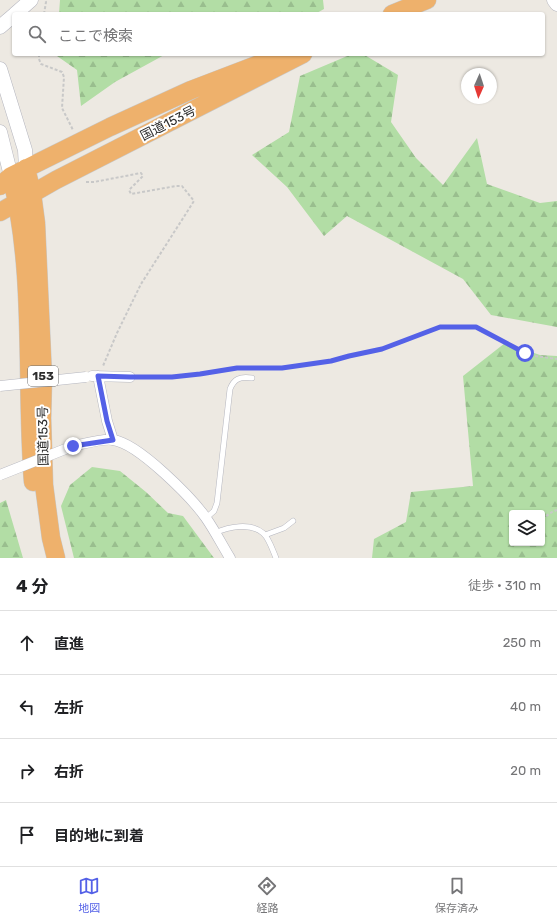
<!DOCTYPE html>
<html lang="ja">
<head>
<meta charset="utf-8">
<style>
	:root { --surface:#fff; --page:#f6f6f6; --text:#202124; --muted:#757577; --line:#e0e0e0; --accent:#5461e7 }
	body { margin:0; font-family:Rubik,"Noto Sans JP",sans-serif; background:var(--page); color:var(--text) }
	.controls { position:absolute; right:12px; bottom:12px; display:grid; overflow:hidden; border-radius:4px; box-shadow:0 1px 3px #0004 }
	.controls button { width:36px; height:36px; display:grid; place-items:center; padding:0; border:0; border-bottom:1px solid var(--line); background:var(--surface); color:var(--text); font:20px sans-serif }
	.compass { position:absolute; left:461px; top:68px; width:36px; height:36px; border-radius:50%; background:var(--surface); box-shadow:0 1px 3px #0004; rotate:183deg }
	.stop { position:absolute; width:12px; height:12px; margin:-9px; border:3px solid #5461e7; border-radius:50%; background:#fff }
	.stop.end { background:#5461e7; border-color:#fff; box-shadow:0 1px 4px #0008 }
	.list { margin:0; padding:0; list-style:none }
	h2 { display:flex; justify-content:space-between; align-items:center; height:52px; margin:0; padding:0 16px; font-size:17px }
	h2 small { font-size:13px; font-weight:400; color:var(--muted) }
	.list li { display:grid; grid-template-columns:26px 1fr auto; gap:12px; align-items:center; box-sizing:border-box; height:64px; padding:0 16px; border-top:1px solid var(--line) }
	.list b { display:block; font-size:15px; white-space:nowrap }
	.list em { font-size:13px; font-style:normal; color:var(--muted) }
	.icon { flex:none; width:22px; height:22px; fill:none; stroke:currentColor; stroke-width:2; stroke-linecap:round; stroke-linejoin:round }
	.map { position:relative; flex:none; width:557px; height:558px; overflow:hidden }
	.search { position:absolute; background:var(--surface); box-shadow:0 1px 3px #0004; left:12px; right:12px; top:12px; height:44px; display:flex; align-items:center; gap:10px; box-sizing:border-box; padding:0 14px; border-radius:4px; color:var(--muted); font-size:15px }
	.sheet { height:308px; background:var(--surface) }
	nav { display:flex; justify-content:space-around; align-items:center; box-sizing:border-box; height:56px; border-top:1px solid var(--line); background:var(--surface); font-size:11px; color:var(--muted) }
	nav a { display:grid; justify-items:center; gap:2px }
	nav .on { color:var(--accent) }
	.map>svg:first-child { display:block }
</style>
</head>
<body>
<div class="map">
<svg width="557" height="558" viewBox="0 0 557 558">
	<defs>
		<pattern id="forest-firs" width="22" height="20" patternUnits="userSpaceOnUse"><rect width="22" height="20" fill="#b2dda5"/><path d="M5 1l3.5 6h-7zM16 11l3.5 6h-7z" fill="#99be8e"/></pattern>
	</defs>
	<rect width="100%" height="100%" fill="#ede9e2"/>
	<!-- forest -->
	<path fill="url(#forest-firs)" fill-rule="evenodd" d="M60,0H323L324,9L315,14H59Z
		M57,54H166L115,82L81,106L77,70L57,56Z
		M352,54H363L398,75L391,122L416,158L443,185L477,138L487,184L540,203L557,201V327L491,315L463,279L347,216L324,236L287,187L252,155L289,132L300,76Z
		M505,343L540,355L557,356V558H372L374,539L406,522L411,492L473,486L463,376ZM512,513H542V543H512Z
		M92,467L120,471L146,492L168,513L183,516L214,558H74L61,506L70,485Z
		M6,500L23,558H0V503Z"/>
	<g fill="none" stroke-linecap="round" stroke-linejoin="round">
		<defs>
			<path id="lane" d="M206,518L214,511L217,503L230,389C234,379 240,376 252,378
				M215,533C228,527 250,522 263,533C269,538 273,551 276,558
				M265,535L284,528L293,521"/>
			<path id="street" d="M92,376L130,377
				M98,376L107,421L113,440
				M73,446C83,444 104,438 113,440C138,443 192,498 206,518C215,531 222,545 230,558"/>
			<path id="secondary" d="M554,0L557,4
				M15,14L31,0
				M0,27L14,15
				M0,69L25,150L26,168
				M0,132L11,176"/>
			<path id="highway" d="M392,14L427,0
				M26,168L32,193L36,223L43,378L42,418L44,485L51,538L56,558
				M11,176C36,273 25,382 33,482
				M0,186L11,176L110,127L191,90L272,59
				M0,212L56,180L303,54"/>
		</defs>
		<!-- lane casing -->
		<use href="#lane" stroke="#b5b6bf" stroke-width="6"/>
		<!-- street casing -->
		<use href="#street" stroke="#b5b6bf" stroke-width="11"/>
		<!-- secondary casing -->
		<use href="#secondary" stroke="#b5b6bf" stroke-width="15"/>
		<!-- highway casing -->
		<use href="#highway" stroke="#c8c8c8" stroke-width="19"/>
		<!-- path -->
		<path stroke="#c8c8c8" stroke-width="2" stroke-dasharray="3 2" stroke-linecap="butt" d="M44,14L46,2L44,0
			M39,54V59L41,64L62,72L64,77L62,108L73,130
			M86,182H94L141,173L143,176L129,190L131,194L176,186H182L194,201L141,284L117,333L103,366
			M253,369L282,368L331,361L349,356L368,352L382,349L440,327H476L525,353L535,356L557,359
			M140,377C160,377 180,377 200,374C214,372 228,367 243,368
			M542,519L552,512L557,510"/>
		<!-- lane -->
		<use href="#lane" stroke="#fff" stroke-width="5"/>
		<!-- street -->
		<use href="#street" stroke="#fff" stroke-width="10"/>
		<!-- secondary -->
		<use href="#secondary" stroke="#fff" stroke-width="14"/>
		<!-- highway -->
		<use href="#highway" stroke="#eeb16c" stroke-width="18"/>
		<defs>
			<path id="street-bridge" d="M0,386L86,377
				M0,475L73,446"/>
		</defs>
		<!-- street-bridge casing -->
		<use href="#street-bridge" stroke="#b5b6bf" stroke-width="11" stroke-linecap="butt"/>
		<!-- street-bridge -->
		<use href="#street-bridge" stroke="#fff" stroke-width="10"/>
	</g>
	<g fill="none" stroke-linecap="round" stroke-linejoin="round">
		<!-- route -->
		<path stroke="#5461e7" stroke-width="5" d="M73,446L113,440L107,421L98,376L130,377H172L200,374L237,368H282L331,361L349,356L382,349L440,327H476L525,353"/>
	</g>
	<g text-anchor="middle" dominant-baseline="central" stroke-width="4" stroke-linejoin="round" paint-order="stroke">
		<!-- shield labels -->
		<rect fill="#fff" stroke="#6c6c6c" stroke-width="1" x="28" y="366" width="30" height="20" rx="3"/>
		<g font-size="12" font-weight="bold" fill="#2d2d2d">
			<text x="43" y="376">153</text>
		</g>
		<!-- street labels -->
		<g font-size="13" fill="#2d2d2d" stroke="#fff">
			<text transform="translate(168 123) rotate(-27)">国道153号</text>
			<text transform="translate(43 436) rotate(-91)">国道153号</text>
		</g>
	</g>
</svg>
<div class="controls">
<button><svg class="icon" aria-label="layers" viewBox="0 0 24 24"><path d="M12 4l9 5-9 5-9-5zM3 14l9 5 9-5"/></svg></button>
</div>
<svg class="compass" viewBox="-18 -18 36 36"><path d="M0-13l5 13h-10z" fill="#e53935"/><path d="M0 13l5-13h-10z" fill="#757577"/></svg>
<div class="stop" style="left:525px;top:353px"></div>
<div class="stop end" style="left:73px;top:446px"></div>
<div class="search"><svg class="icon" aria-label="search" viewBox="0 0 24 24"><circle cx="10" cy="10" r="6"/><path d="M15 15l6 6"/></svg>ここで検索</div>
</div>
<section class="sheet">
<h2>4 分<small>徒歩 · 310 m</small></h2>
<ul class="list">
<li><svg class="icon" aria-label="ahead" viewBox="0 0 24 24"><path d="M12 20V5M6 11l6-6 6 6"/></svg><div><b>直進</b></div><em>250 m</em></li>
<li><svg class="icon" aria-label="left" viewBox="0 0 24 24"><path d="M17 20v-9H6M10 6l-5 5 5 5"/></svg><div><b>左折</b></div><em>40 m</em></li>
<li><svg class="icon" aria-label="right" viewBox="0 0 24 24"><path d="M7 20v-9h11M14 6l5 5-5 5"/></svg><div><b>右折</b></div><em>20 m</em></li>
<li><svg class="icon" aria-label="arrive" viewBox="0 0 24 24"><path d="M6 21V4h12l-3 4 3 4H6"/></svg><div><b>目的地に到着</b></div></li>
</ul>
</section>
<nav>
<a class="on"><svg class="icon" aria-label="map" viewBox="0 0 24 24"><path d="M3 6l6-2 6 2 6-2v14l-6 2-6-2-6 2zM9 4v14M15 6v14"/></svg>地図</a>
<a><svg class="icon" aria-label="directions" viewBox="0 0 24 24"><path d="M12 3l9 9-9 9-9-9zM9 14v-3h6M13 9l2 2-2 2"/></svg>経路</a>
<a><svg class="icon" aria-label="saved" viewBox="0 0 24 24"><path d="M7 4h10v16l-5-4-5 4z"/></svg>保存済み</a>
</nav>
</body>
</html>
